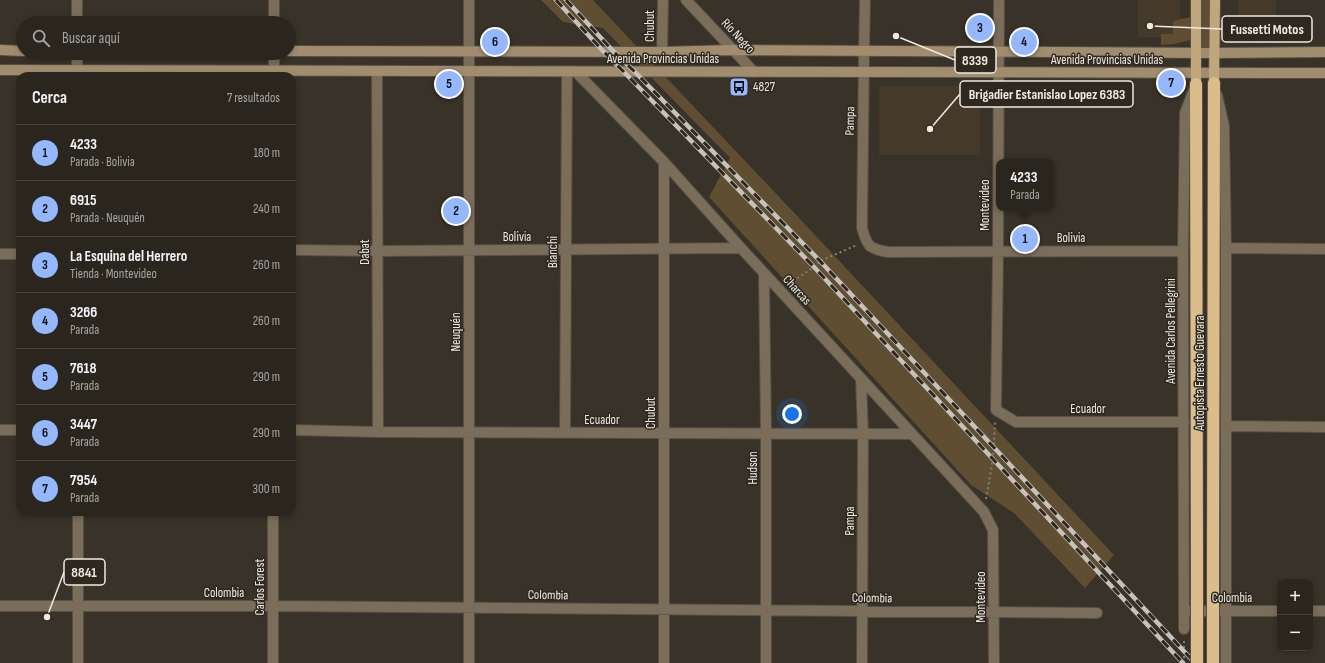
<!DOCTYPE html>
<html lang="es">
<head>
<meta charset="utf-8">
<style>
	:root { --surface:#2a261e; --page:#322e27; --text:#f1f3f6; --muted:#a5a5a4; --line:#46433c; --accent:#94b7fd }
	body { margin:0; font-family:"Sofia Sans Condensed",sans-serif; background:var(--page); color:var(--text) }
	.controls { position:absolute; right:12px; bottom:12px; display:grid; overflow:hidden; border-radius:8px; box-shadow:0 2px 6px #0003 }
	.controls button { width:36px; height:36px; display:grid; place-items:center; padding:0; border:0; border-bottom:1px solid var(--line); background:var(--surface); color:var(--text); font:20px sans-serif }
	.you { position:absolute; left:792px; top:414px; width:14px; height:14px; margin:-10px; border:3px solid #fff; border-radius:50%; background:#1a73e8; box-shadow:0 0 0 6px #1a73e833 }
	.badge { display:grid; place-items:center; width:26px; height:26px; border-radius:50%; background:var(--accent); color:#111; font-size:13px; font-weight:700 }
	.pin { position:absolute; translate:-50% -50%; border:2px solid #fff; box-shadow:0 1px 4px #0006 }
	.popup { position:absolute; left:996px; top:159px; width:58px; height:52px; box-sizing:border-box; display:grid; place-content:center; border-radius:8px; background:var(--surface); filter:drop-shadow(0 1px 3px #0005); font-size:13px; white-space:nowrap; color:var(--muted) }
	.popup b { font-size:15px; color:var(--text) }
	.popup::after { content:''; position:absolute; left:50%; top:100%; margin-left:-8px; border:8px solid transparent; border-top-color:var(--surface) }
	.list { margin:0; padding:0; list-style:none }
	h2 { display:flex; justify-content:space-between; align-items:center; height:52px; margin:0; padding:0 16px; font-size:17px }
	h2 small { font-size:13px; font-weight:400; color:var(--muted) }
	.list li { display:grid; grid-template-columns:26px 1fr auto; gap:12px; align-items:center; box-sizing:border-box; height:56px; padding:0 16px; border-top:1px solid var(--line) }
	.list b { display:block; font-size:15px; white-space:nowrap }
	.list p { margin:0; font-size:13px; white-space:nowrap; color:var(--muted) }
	.list em { font-size:13px; font-style:normal; color:var(--muted) }
	.icon { flex:none; width:22px; height:22px; fill:none; stroke:currentColor; stroke-width:2; stroke-linecap:round; stroke-linejoin:round }
	.map { position:relative; flex:none; width:1325px; height:663px; overflow:hidden }
	.search { position:absolute; background:var(--surface); box-shadow:0 2px 6px #0003; left:16px; top:16px; width:280px; height:44px; display:flex; align-items:center; gap:10px; box-sizing:border-box; padding:0 14px; border-radius:22px; color:var(--muted); font-size:15px }
	.panel { position:absolute; background:var(--surface); box-shadow:0 2px 6px #0003; left:16px; top:72px; width:280px; height:444px; border-radius:12px }
	.map>svg:first-child { display:block }
</style>
</head>
<body>
<div class="map">
<svg width="1325" height="663" viewBox="0 0 1325 663">
	<rect width="100%" height="100%" fill="#383228"/>
	<!-- built -->
	<path fill="#453a2a" d="M1138,0H1180V37H1138Z
		M1238,0H1276L1275,39H1238Z
		M879,86H980V155H879Z"/>
	<!-- green -->
	<path fill="#604e32" d="M541,0H593L816,236L1114,555L1085,588L1014,513L971,485L709,197L730,158L603,28L563,22Z
		M1196,0H1215L1214,53L1196,52Z
		M1190,17V40L1174,44L1161,45V34H1173V21Z"/>
	<g fill="none" stroke-linecap="round" stroke-linejoin="round">
		<defs>
			<path id="minor" d="M469,0V663
				M686,0L754,72
				M865,0L864,52L862,228C867,246 869,249 888,252L1183,251
				M999,0L998,251L996,410L1016,422H1184
				M77,23V0
				M274,23V0
				M662,52L663,0
				M77,53V76
				M377,71L378,432
				M576,72L664,162L741,248L984,512L993,530L994,663
				M274,76V53
				M1217,95L1224,126L1226,248V663
				M1226,248L1325,249
				M292,250L378,251L741,248
				M0,254H20
				M764,273L766,434V663
				M861,379L863,434L862,663
				M1226,426L1325,427
				M0,430H20
				M292,430L378,432L912,434
				M565,433L567,72
				M78,512V663
				M0,606H273L1097,613
				M1190,611H1280
				M1310,611H1325
				M1184,629L1183,251L1185,113L1195,87
				M273,663V512
				M664,663V162"/>
			<path id="secondary" d="M0,50L23,51
				M289,51L662,52L733,50L1214,53L1325,52
				M0,70L1325,73"/>
			<path id="primary" d="M1214,83L1215,0
				M1196,84V0"/>
			<path id="motorway" d="M1196,84L1197,569
				M1213,574L1214,83"/>
		</defs>
		<!-- minor casing -->
		<use href="#minor" stroke="#554f46" stroke-width="12"/>
		<!-- secondary casing -->
		<use href="#secondary" stroke="#554f46" stroke-width="12"/>
		<!-- primary casing -->
		<use href="#primary" stroke="#554f46" stroke-width="12"/>
		<!-- motorway casing -->
		<use href="#motorway" stroke="#554f46" stroke-width="14"/>
		<!-- path -->
		<path stroke="#857f77" stroke-width="2" stroke-dasharray="2 3" stroke-linecap="butt" d="M789,284L814,267L820,261L857,245
			M986,499L993,459L995,422
			M1184,663V639"/>
		<!-- minor -->
		<use href="#minor" stroke="#7a6d5a" stroke-width="10"/>
		<!-- secondary -->
		<use href="#secondary" stroke="#a18d6e" stroke-width="10"/>
		<!-- primary -->
		<use href="#primary" stroke="#c0a67d" stroke-width="10"/>
		<!-- motorway -->
		<use href="#motorway" stroke="#dbbc8b" stroke-width="12"/>
		<defs>
			<path id="rail" d="M556,0L603,51L624,72L814,267L1183,663
				M566,0L613,51L635,72L820,261L1195,663"/>
		</defs>
		<!-- rail casing -->
		<use href="#rail" stroke="#c7c2bb" stroke-width="4.5"/>
		<!-- rail -->
		<use href="#rail" stroke="#2e281e" stroke-width="3" stroke-dasharray="9" stroke-linecap="butt"/>
		<defs>
			<path id="motorway-bridge" d="M1197,569V663
				M1213,663V574"/>
		</defs>
		<!-- motorway-bridge casing -->
		<use href="#motorway-bridge" stroke="#554f46" stroke-width="14" stroke-linecap="butt"/>
		<!-- motorway-bridge -->
		<use href="#motorway-bridge" stroke="#dbbc8b" stroke-width="12"/>
	</g>
	<!-- icons -->
	<defs>
		<symbol id="bus-square" viewBox="-11 -11 22 22"><rect x="-9" y="-9" width="18" height="18" rx="4" fill="#94b7fd" stroke="#2e281e"/><path d="M-5-6H5V4H4V6H2V4H-2V6H-4V4H-5ZM-3.5-4V0h7V-4ZM-3.5 1.2v1.5H-2V1.2ZM2 1.2v1.5H3.5V1.2Z" fill="#111"/></symbol>
	</defs>
	<g fill-rule="evenodd">
		<use href="#bus-square" x="728" y="76" width="22" height="22"/>
	</g>
	<g text-anchor="middle" dominant-baseline="central" stroke-width="3" stroke-linejoin="round" paint-order="stroke">
		<!-- street labels -->
		<g font-size="13" fill="#eee9e3" stroke="#2e281e">
			<text transform="translate(650 26) rotate(-90)">Chubut</text>
			<text transform="translate(738 36) rotate(47)">Río Negro</text>
			<text x="663" y="59">Avenida Provincias Unidas</text>
			<text x="1107" y="60">Avenida Provincias Unidas</text>
			<text transform="translate(850 121) rotate(-89)">Pampa</text>
			<text transform="translate(985 205) rotate(-90)">Montevideo</text>
			<text x="517" y="237">Bolivia</text>
			<text x="1071" y="238">Bolivia</text>
			<text transform="translate(365 252) rotate(-90)">Dabat</text>
			<text transform="translate(553 252) rotate(-90)">Bianchi</text>
			<text transform="translate(797 290) rotate(48)">Charcas</text>
			<text transform="translate(1171 331) rotate(-90)">Avenida Carlos Pellegrini</text>
			<text transform="translate(456 332) rotate(-90)">Neuquén</text>
			<text transform="translate(1200 373) rotate(-90)">Autopista Ernesto Guevara</text>
			<text x="1088" y="409">Ecuador</text>
			<text transform="translate(651 413) rotate(-90)">Chubut</text>
			<text x="602" y="420">Ecuador</text>
			<text transform="translate(753 468) rotate(-90)">Hudson</text>
			<text transform="translate(850 521) rotate(-90)">Pampa</text>
			<text transform="translate(260 587) rotate(-90)">Carlos Forest</text>
			<text x="224" y="593">Colombia</text>
			<text transform="translate(548 595) rotate(1)">Colombia</text>
			<text transform="translate(981 597) rotate(-90)">Montevideo</text>
			<text transform="translate(872 598) rotate(1)">Colombia</text>
			<text x="1232" y="598">Colombia</text>
		</g>
		<!-- poi labels -->
		<g font-size="13" fill="#eee9e3" stroke="#2e281e" text-anchor="start">
			<text x="753" y="87">4827</text>
		</g>
	</g>
	<!-- callouts -->
	<path fill="none" stroke="#eee9e3" stroke-width="1.5" d="M1150 26L1222 29M896 36L955 60M930 129L960 94M47 617L64 572"/>
	<g fill="#eee9e3" stroke="#2e281e" stroke-width="1.5">
		<circle cx="1150" cy="26" r="4"/>
		<circle cx="896" cy="36" r="4"/>
		<circle cx="930" cy="129" r="4"/>
		<circle cx="47" cy="617" r="4"/>
	</g>
	<g fill="#2e281e" stroke="#eee9e3" stroke-width="1.5">
		<rect x="1222" y="16" width="90" height="26" rx="4"/>
		<rect x="955" y="47" width="41" height="26" rx="4"/>
		<rect x="960" y="81" width="173" height="26" rx="4"/>
		<rect x="64" y="559" width="41" height="26" rx="4"/>
	</g>
	<g font-size="14" text-anchor="middle" font-weight="bold" fill="#eee9e3">
		<text x="1267" y="34">Fussetti Motos</text>
		<text x="975" y="65">8339</text>
		<text x="1047" y="99">Brigadier Estanislao Lopez 6383</text>
		<text x="84" y="577">8841</text>
	</g>
</svg>
<div class="controls">
<button>+</button>
<button>−</button>
</div>
<div class="you"></div>
<div class="pin badge" style="left:1025px;top:239px">1</div>
<div class="popup"><b>4233</b>Parada</div>
<div class="pin badge" style="left:456px;top:211px">2</div>
<div class="pin badge" style="left:980px;top:28px">3</div>
<div class="pin badge" style="left:1024px;top:42px">4</div>
<div class="pin badge" style="left:449px;top:84px">5</div>
<div class="pin badge" style="left:495px;top:42px">6</div>
<div class="pin badge" style="left:1171px;top:83px">7</div>
<div class="search"><svg class="icon" aria-label="search" viewBox="0 0 24 24"><circle cx="10" cy="10" r="6"/><path d="M15 15l6 6"/></svg>Buscar aquí</div>
<section class="panel">
<h2>Cerca<small>7 resultados</small></h2>
<ul class="list">
<li><span class="badge">1</span><div><b>4233</b><p>Parada · Bolivia</p></div><em>180 m</em></li>
<li><span class="badge">2</span><div><b>6915</b><p>Parada · Neuquén</p></div><em>240 m</em></li>
<li><span class="badge">3</span><div><b>La Esquina del Herrero</b><p>Tienda · Montevideo</p></div><em>260 m</em></li>
<li><span class="badge">4</span><div><b>3266</b><p>Parada</p></div><em>260 m</em></li>
<li><span class="badge">5</span><div><b>7618</b><p>Parada</p></div><em>290 m</em></li>
<li><span class="badge">6</span><div><b>3447</b><p>Parada</p></div><em>290 m</em></li>
<li><span class="badge">7</span><div><b>7954</b><p>Parada</p></div><em>300 m</em></li>
</ul>
</section>
</div>
</body>
</html>
